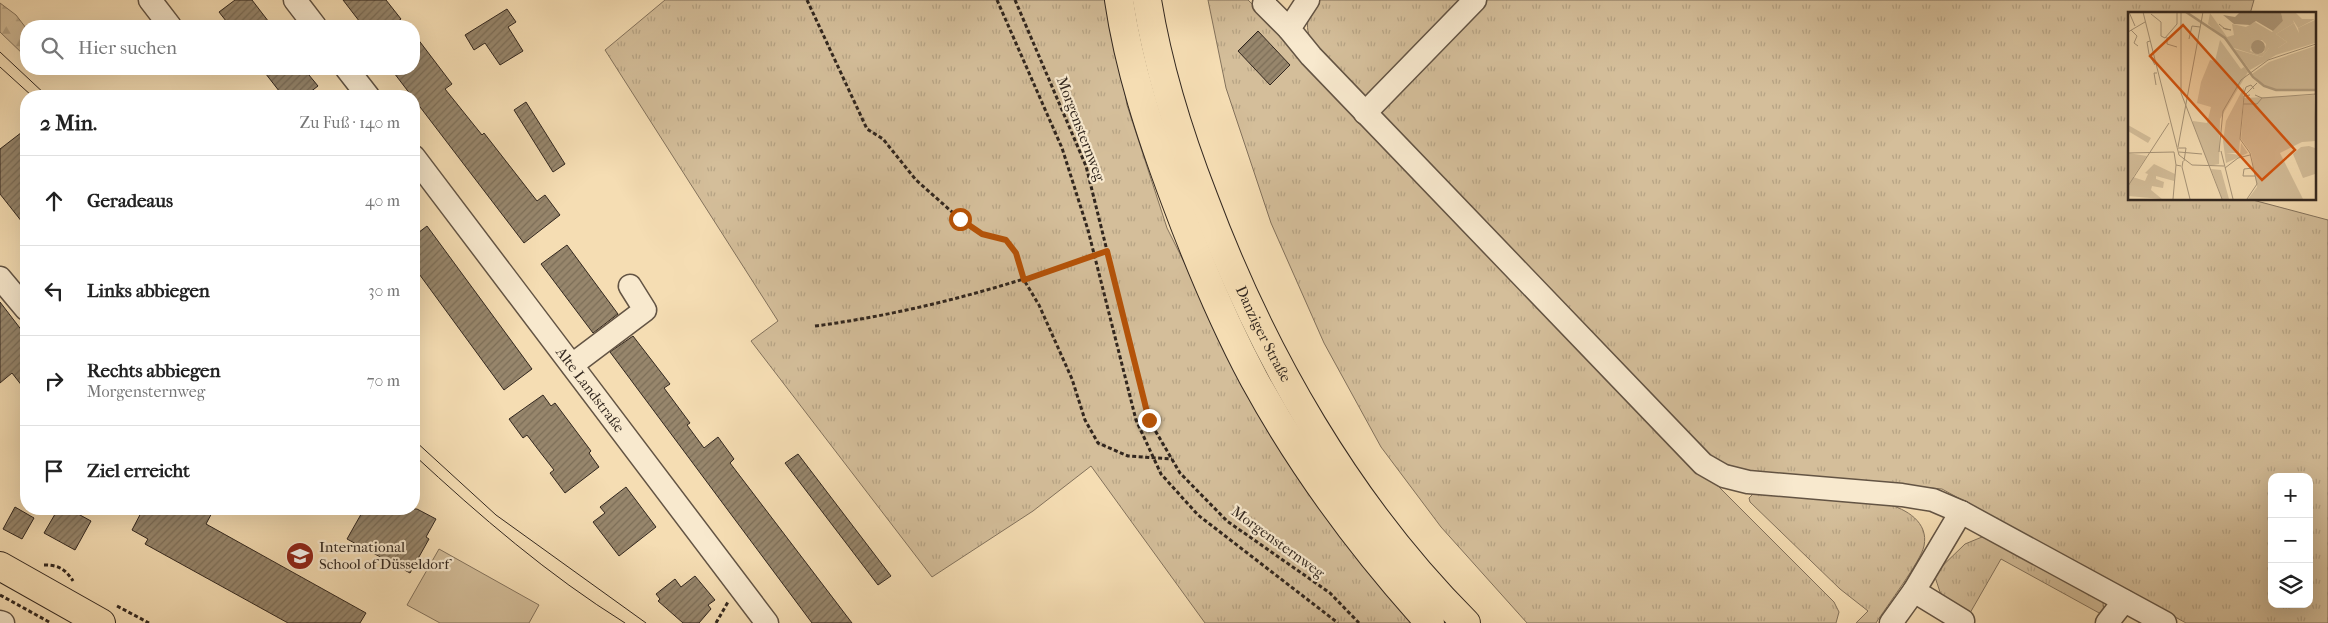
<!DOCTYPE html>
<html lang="de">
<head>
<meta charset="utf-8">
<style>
	:root { --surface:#fff; --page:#f6f6f6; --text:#222; --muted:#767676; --line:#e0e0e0 }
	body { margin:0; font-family:"IM FELL French Canon",serif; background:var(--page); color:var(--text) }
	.controls { position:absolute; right:15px; bottom:15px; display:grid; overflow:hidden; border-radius:10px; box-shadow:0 5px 20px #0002 }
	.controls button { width:45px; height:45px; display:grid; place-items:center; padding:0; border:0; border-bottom:1px solid var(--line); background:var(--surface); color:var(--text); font:25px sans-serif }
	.stop { position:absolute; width:15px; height:15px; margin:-11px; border:4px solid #b45309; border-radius:50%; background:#fff }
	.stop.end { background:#b45309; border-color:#fff; box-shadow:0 1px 5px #0008 }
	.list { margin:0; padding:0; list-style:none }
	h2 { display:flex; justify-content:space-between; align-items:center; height:65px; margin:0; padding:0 20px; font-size:21px }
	h2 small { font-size:16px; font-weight:400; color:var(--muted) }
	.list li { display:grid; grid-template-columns:32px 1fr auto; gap:15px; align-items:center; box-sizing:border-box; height:90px; padding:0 20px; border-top:1px solid var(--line) }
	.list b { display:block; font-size:19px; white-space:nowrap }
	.list p { margin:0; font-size:16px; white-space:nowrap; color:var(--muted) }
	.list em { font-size:16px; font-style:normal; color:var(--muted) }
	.icon { flex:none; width:28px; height:28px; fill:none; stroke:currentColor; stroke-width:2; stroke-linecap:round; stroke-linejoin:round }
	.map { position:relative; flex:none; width:2328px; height:623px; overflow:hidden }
	.search { position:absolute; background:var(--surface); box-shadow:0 5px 20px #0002; left:20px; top:20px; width:400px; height:55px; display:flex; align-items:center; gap:12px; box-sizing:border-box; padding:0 18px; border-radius:20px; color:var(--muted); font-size:19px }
	.panel { position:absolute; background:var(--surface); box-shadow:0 5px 20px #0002; left:20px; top:90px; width:400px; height:425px; border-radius:20px }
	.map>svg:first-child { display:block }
</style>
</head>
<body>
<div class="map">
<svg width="2328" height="623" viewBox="0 0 2328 623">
	<defs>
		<pattern id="grass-tufts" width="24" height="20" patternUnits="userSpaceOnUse" patternTransform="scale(1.25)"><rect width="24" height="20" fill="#d4be9a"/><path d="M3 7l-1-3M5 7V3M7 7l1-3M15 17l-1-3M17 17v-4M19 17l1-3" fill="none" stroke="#b6a384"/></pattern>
		<pattern id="forest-firs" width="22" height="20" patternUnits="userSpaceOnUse" patternTransform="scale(1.25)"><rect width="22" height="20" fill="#d4be9a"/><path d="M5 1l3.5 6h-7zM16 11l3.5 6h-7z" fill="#b6a384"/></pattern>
		<pattern id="building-hatch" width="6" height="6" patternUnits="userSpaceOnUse" patternTransform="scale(1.25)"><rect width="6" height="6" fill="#97866c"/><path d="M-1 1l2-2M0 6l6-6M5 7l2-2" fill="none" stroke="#7c6e58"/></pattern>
	</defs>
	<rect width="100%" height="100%" fill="#f5ddb3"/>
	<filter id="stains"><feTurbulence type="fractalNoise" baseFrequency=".004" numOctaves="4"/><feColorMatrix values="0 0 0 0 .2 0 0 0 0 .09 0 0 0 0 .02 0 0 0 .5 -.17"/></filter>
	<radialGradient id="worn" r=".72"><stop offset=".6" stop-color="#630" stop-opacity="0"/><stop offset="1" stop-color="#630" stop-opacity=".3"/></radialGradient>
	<!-- grass -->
	<path fill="url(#grass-tufts)" stroke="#83725c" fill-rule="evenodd" d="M665,0H1109L1127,105L1167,228L1230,354L1414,623H1205L1091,466L1033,511L932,577L751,341L778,321L605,50Z
		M1208,0H1248L1277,28L1685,453L1834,602L1839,612L1836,623H1527L1441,527L1381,447L1324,343L1271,223L1226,88Z
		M1317,0H2254L2250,14H2129V199H2249L2328,220V623H2186L1942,489L1742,470L1710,458L1316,50C1304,29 1305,21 1317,0ZM2272,477H2309V604H2272Z
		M1755,492L1887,504C1906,509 1929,522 1924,546C1921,561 1886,607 1876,623H1856L1868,611L1840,589L1750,502L1749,498Z
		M1982,537L1994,539L2102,598L2104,609L2101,614L2001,559L1970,613L1941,595L1934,574L1965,544Z"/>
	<!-- forest -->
	<path fill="url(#forest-firs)" stroke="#83725c" d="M0,3L16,15L26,28V57L0,32Z"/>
	<!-- park -->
	<path fill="#d4be9a" stroke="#83725c" d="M439,549L539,605L529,623H440L407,605Z"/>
	<!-- building -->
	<path fill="url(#building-hatch)" stroke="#32271f" d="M235,0H252L272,26H230L219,12Z
		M343,0H386L401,19L392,26H363Z
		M507,9L516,22L508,27L523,51L500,65L485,43L474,50L465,35Z
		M1258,31L1290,65L1270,85L1238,51Z
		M414,34L452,84L445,89L482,135L484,133L537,201L545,195L560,215L524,243L391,69H414Z
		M262,69H304L318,86L305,96H283Z
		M526,102L565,164L553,172L514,110Z
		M26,129V227L0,194V149Z
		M427,226L532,369L504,390L414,267V236Z
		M567,245L618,314L593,333L541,264Z
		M0,302L26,336V391L12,373L0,383Z
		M633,336L670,384L664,388L690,423L687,425L704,448L718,437L734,459L730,463L852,623H812L610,352Z
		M543,395L551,406L555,403L591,451L589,453L599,467L565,493L550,473L554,470L540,452L527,435L523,438L509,419Z
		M798,454L891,576L878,585L785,463Z
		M626,487L656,527L619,556L593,522L605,513L600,507Z
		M15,507L34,518L22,539L3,529Z
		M58,509H69L91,521L75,550L44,533Z
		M143,509H214L206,524L366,613L360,623H288L145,544L148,539L132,530Z
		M364,509H417L436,519L426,537L429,539L410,573L347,539Z
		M695,576L715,600L708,605L711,609L699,623H683L658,601L660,599L656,594L675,579L681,587Z"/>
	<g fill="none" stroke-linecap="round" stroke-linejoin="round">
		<defs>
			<g id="minor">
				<path d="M150,0L170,26"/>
				<path d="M295,0L315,26"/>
				<path d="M1265,0L1264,4L1289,29"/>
				<path d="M1308,0L1289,29L1311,56L1703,464L1724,476L1748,482L1902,495L1933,500L1961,512L2165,623"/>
				<path d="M347,69L368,96"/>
				<path d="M1365,113L1475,0"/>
				<path id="s1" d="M414,157L767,623"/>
				<path d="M0,278L26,309"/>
				<path d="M572,365L645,310L630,286"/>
				<path d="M1914,591L1963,621"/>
				<path d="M0,622L3,623"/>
				<path d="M1891,623L1914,591L1961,512"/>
				<path d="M2107,623L2124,601"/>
			</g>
			<path id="major" d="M0,566L101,623"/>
			<g id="highway">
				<path d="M1119,0C1129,68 1151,135 1175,199C1198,261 1223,321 1254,379C1302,467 1363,549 1430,623"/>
				<path id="s2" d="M1147,0C1158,68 1179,135 1204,199C1262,354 1348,505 1466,623"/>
			</g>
		</defs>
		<!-- minor casing -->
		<use href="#minor" stroke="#635444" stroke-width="25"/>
		<!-- major casing -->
		<use href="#major" stroke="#32271f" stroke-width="30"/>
		<!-- highway casing -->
		<use href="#highway" stroke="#32271f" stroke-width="30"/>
		<!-- path -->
		<path stroke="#32271f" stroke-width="3" stroke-dasharray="4 2.5" stroke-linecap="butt" d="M807,0L867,129L883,139L916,180L960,219L982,234L1006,240L1016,253L1024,280L1039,305L1072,379L1085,420L1098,443L1128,456L1172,459
			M997,0L1062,148L1088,230L1136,420L1161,474L1198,515L1338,623
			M1015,0L1086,166L1149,420L1180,473L1227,521L1330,593L1359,623
			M22,105L26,110
			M815,326C915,313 1013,285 1107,251
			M44,565C59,565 65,569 73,581
			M0,595L51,623
			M117,606L149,623
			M716,623L728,602"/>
		<!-- minor -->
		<use href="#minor" stroke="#f8e9ce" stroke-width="22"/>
		<!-- major -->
		<use href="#major" stroke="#f5ddb3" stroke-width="28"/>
		<!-- highway -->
		<use href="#highway" stroke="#f5ddb3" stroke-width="28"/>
		<!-- tram -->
		<path stroke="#32271f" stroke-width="1" d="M0,52L47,96
			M0,67L32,96
			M414,440L496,515L646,623
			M414,455C480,516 548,575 625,623"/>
	</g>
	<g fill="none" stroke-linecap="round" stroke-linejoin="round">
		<!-- route -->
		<path stroke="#b45309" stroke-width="6" d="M960,219L982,234L1006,240L1016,253L1024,280L1107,251L1149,420"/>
	</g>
	<!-- icons -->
	<defs>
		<symbol id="school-disc" viewBox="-11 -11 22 22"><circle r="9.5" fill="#8f2418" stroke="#f8e9ce"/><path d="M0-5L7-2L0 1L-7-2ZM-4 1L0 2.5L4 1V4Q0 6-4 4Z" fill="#fff"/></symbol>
	</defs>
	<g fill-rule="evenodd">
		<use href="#school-disc" x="284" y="540" width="32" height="32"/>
	</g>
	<g text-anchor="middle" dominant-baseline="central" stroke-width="4.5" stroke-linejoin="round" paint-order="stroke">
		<!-- street labels -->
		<g font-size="15" fill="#32271f" stroke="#f8e9ce">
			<text transform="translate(1081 129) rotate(69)">Morgensternweg</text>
			<text stroke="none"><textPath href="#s2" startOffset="355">Danziger Straße</textPath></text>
			<text stroke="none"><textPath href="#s1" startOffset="292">Alte Landstraße</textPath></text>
			<text transform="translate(1278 542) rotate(36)">Morgensternweg</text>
		</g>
		<!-- poi labels -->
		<g font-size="15" fill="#32271f" stroke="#f8e9ce" text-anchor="start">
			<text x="319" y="547">International<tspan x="319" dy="17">School of Düsseldorf</tspan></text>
		</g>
	</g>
	<!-- overview -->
	<g transform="translate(2128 12)">
		<rect width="188" height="188" fill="#f5ddb3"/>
		<path d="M187,8V31L148,43L122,58L106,37L134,45L141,36H150L159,30L148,22L166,11L171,21L170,16ZM92,28L113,57L116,55L120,60L92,107L91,152L81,154L65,112V109L79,111L83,95L69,91L73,70L82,48L87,49ZM187,34V77L148,78L136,74L124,62L141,50ZM116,75L111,141H98L112,143L113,131L120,141L98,151L95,129L98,109ZM186,83L188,129L174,130L152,141L175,187H120L129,175L123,141L113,127L116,86ZM0,113L23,126L20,131L0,119ZM181,134L187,136V162L175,166L165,142L173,135ZM0,141L19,144L5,165L17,169L20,162L17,161L26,152L47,162L46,169L28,164V167L36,170L35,176L24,174L23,178L34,187L0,184Z" fill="#d4be9a"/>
		<path d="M153,0H167L174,7H187L170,16L165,8L166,11L148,22L159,30L150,36H141L134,45L106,36L80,12L82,1L99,25L106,23L104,12L118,15L127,10L144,20L155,9ZM134,28L138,32L136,40L132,42L122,39L125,30ZM83,157L93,158L101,187H94Z" fill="#d4be9a" fill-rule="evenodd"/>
		<path d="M187,40V71L164,73L150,69L149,56L154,51Z" fill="#d4be9a"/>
		<path d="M112,0H153L155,9L145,19L128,9L122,13L106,12L95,3L107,5ZM123 35a7 7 0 1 1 14 0a7 7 0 1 1-14 0Z" fill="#b39f81"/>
		<path fill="none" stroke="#b39f81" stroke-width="2.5" d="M58,0L97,26L125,65L136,74L148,78H188"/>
		<path fill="none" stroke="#a79478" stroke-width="1" d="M1,0L7,14M15,0L51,143L64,153L96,154M53,0V81L94,187M23,2L33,10V24L37,26L49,12V0M91,12L97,17L103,18L95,16M3,18L9,24L6,31L10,34M0,20L17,10M39,25V32L49,35M61,27L64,14L72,15M22,29L19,30L21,42L27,53M28,73L26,61H29M116,81L118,75L123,73L126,77M127,83L134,86L188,82M116,84L129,71M115,92H129L134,86M50,135L75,0M50,136H58L56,149M93,139L105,187M51,140L74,142M91,140L95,99L113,68L140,48L188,32M0,141L46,140L48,153L53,154M55,149L54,155L62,187M97,156L110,146L122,143M125,156L116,157L115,164H127M0,174L41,111M45,187L48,153M119,187L129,172L122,141L112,127L116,84L122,83"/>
		<path fill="#d6540e" fill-opacity="0.15" stroke="#d6540e" stroke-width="2.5" d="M55,13L167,138L134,168L22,44Z"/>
		<rect width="188" height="188" fill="none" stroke="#32271f" stroke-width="2.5"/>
	</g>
	<rect width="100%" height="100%" filter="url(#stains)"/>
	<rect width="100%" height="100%" fill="url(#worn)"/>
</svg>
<div class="controls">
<button>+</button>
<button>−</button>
<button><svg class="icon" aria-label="layers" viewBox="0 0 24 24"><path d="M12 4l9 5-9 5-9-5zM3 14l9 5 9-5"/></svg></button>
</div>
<div class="stop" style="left:960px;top:219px"></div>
<div class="stop end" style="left:1149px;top:420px"></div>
<div class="search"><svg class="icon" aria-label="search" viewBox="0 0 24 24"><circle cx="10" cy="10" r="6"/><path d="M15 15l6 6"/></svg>Hier suchen</div>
<section class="panel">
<h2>2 Min.<small>Zu Fuß · 140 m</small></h2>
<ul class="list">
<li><svg class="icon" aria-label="ahead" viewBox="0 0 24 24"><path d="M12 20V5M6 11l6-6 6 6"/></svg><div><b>Geradeaus</b></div><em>40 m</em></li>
<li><svg class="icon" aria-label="left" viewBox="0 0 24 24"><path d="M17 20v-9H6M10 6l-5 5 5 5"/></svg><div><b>Links abbiegen</b></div><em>30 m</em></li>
<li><svg class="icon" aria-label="right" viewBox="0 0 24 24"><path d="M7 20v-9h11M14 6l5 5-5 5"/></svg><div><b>Rechts abbiegen</b><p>Morgensternweg</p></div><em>70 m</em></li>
<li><svg class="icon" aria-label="arrive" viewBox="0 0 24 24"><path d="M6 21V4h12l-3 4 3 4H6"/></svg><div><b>Ziel erreicht</b></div></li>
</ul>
</section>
</div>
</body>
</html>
